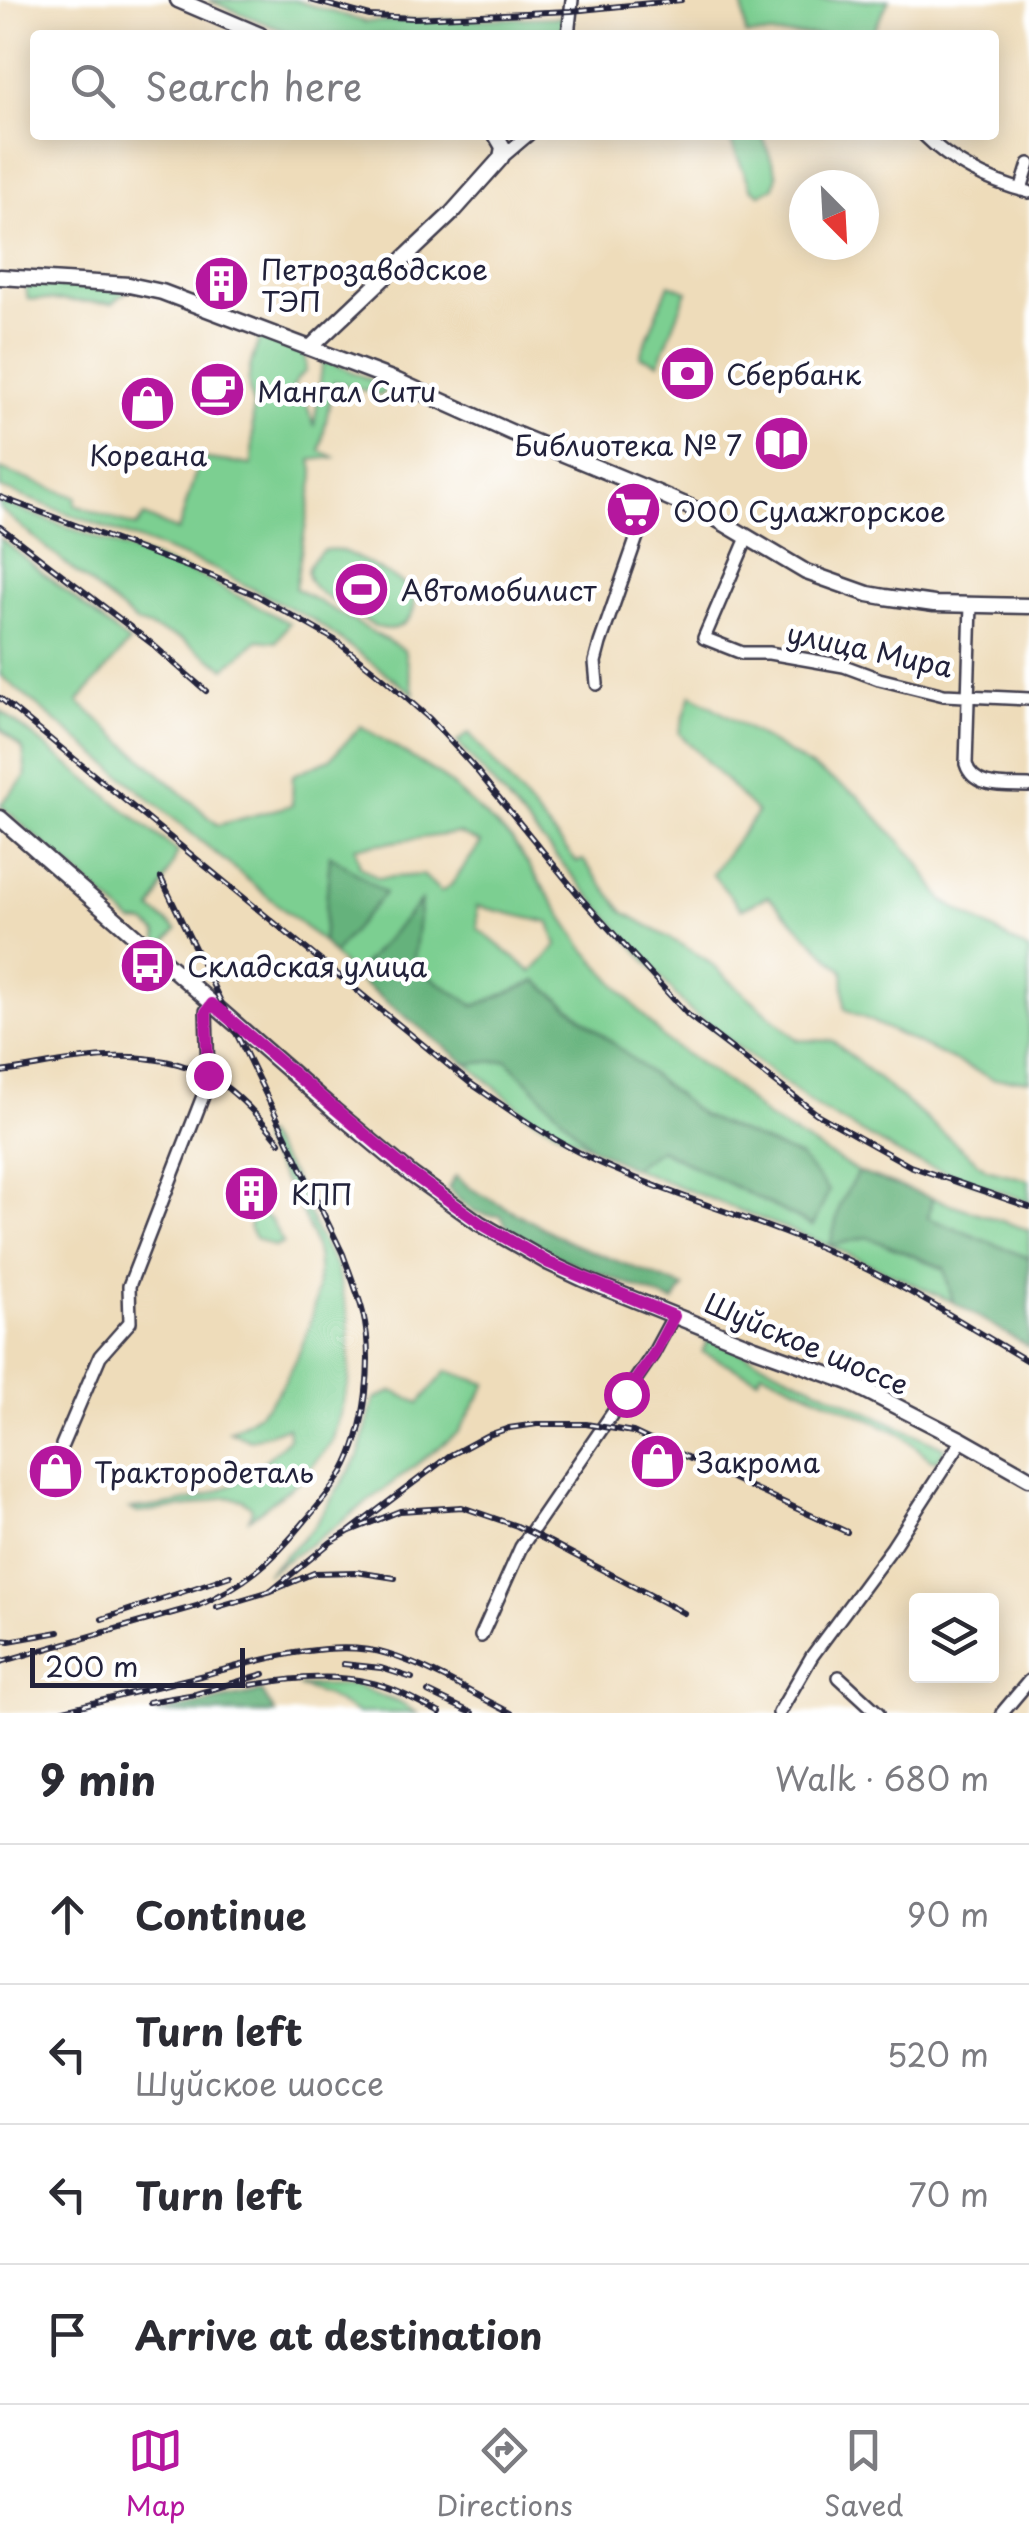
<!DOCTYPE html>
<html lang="en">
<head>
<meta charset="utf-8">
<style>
	:root { --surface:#fff; --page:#f2f2f3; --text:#2b2b33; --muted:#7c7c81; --line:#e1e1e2; --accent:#b5179e }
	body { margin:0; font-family:"Playpen Sans",sans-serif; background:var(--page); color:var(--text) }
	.controls { position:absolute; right:30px; bottom:30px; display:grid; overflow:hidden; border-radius:10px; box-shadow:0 5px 25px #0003 }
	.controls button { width:90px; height:90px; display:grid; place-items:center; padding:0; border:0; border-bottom:2px solid var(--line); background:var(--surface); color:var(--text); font:50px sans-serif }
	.compass { position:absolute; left:789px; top:170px; width:90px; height:90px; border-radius:50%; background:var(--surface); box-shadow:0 5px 25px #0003; rotate:156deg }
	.scale { position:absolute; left:30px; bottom:25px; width:215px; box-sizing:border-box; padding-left:10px; border:5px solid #22223b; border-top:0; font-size:28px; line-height:35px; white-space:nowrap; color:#22223b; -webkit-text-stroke:8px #fff; paint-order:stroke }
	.stop { position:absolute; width:30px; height:30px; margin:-22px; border:8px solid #b5179e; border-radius:50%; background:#fff }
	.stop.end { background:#b5179e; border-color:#fff; box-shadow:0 2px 10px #0008 }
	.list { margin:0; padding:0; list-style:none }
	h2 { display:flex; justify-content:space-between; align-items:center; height:130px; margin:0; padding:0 40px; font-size:42px }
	h2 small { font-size:32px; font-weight:400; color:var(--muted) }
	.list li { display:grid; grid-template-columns:65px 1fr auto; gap:30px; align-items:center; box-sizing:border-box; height:140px; padding:0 40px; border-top:2px solid var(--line) }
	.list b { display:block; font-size:38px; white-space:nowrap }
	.list p { margin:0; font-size:32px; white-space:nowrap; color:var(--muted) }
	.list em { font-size:32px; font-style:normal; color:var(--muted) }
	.icon { flex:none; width:55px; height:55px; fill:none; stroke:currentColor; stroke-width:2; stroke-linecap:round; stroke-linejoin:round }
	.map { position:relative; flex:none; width:1029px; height:1713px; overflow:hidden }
	.search { position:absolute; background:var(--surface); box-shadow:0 5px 25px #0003; left:30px; right:30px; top:30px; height:110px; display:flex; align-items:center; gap:25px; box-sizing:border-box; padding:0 35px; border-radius:10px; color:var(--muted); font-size:38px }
	.sheet { height:690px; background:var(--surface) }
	nav { display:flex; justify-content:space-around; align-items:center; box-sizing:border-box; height:140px; border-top:2px solid var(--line); background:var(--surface); font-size:28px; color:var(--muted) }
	nav a { display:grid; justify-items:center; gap:5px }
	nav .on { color:var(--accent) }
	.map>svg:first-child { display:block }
</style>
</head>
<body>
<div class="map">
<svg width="1029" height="1713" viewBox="0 0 1029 1713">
	<rect width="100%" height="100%" fill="#fff"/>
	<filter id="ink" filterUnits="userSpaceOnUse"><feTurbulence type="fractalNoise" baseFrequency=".01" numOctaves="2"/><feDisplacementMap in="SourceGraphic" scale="20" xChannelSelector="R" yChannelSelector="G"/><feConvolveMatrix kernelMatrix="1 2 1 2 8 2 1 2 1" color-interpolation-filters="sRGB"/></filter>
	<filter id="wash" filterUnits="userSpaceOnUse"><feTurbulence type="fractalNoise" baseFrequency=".0048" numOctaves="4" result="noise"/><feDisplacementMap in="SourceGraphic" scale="40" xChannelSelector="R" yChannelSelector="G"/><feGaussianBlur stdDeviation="2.25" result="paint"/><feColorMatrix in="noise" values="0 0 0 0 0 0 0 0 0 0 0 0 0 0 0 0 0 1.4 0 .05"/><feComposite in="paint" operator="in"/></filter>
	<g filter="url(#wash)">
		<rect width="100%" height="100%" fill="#eedcba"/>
		<!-- green -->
		<path fill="#7ccf91" stroke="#4f7866" stroke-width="2.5" fill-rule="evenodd" d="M208,0H294L365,22L564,17L561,35H294Z
			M742,0H889L873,31L846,35H746Z
			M728,135H762L777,175L774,187L760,194L751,188Z
			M24,282L129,289L113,303L28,299Z
			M669,284L687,291L659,363L640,356Z
			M260,337L302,352L306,362L305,372L298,378L292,389L305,399L314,426L323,359L387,387L381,396L334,381L320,451L334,457L311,460L314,476L295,588L404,650L414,694L315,621L210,567L0,488V469L76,497L75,505L136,527L144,516L178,531L200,458L252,465L253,404C243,382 252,358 260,337Z
			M0,502L198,575L289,623L276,642L258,640L225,668L181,639L137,623L0,509Z
			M0,538L129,643L78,702L218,825L292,805L293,775L330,759L361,726L441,776L512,840L583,947L665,1040L735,1088L766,1117L858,1172L840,1204L867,1237L944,1269L953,1302L830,1246L632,1168L659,1149L812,1226L800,1157L702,1116L537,981L475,1006L413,966L420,902L353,976L333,954L384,893L330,856L323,942L0,675ZM458,833L481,843L451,885L441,892L423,875L378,878L360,867L355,847ZM477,906L550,923L557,946L532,972L478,929Z
			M324,550C329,550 334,549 339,550C348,552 400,580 407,587C424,603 409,630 387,629C373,628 358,616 346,609C322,595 286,576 324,550Z
			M691,694L857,795L916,859L943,901L1029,951V1080L993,1079L845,1009L843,971L768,896L741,909L712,874L757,813L679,733Z
			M0,710L178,852L152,910L177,930L160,948L158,946L157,933L146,923L132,922L0,805L26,776L23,749L0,728Z
			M469,733L577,862L583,860L624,912L704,958L798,1040L833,1041L986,1169L1029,1180V1202L909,1159L818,1108L689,1010L457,742Z
			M507,1060L592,1148L531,1117L467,1064Z
			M264,1135L293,1177L317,1233L336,1267L349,1319V1381L332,1442L298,1482L249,1519L252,1508L243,1500L225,1497L191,1506L138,1513L130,1509C169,1506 213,1499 246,1476C261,1466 275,1451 289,1438L288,1427L250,1440L229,1431C240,1426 252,1420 261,1411C296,1380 327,1295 316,1250C306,1211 279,1175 260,1141Z
			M932,1198L1029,1230V1258L928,1218Z
			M255,1212L270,1219L283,1243L275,1247L255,1238L249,1227Z
			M689,1330H694L945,1448L938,1461L930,1459L900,1433L762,1371L758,1379L702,1352L708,1341Z
			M447,1371L487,1384L459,1432L328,1532L266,1574L313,1528L359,1456L374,1399L393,1391L419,1403Z
			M353,1685L400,1703L417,1713H357L326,1696L298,1686Z"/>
		<!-- forest -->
		<path fill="#65b27b" stroke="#446a5b" stroke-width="2.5" d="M330,855L385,893L333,954L323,942Z
			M421,901L413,966L475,1006L537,981L702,1116L800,1157L829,1191L813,1226L660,1149L632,1168L592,1148L507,1060L467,1064L353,976Z
			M858,1172L932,1198L928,1218L1029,1258V1347L953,1302L944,1268L867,1237L830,1246L840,1204Z
			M456,1176L470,1188L573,1244L684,1287L674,1302L562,1259L510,1232L501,1216C475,1216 465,1208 448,1188Z
			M262,1692L275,1713H155Z"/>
	</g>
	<g filter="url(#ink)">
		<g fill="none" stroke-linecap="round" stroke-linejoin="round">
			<defs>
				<path id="minor" d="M568,35L572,0
					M924,135C953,164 990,182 1029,192
					M501,158L528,135
					M1021,190L1029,164
					M747,538L704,638L742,653H769L844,666L879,679L944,695L1029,699
					M971,605L966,764C974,790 1007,785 1029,786
					M597,684L595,662L600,643L653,491
					M62,1445L100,1356L130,1322L129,1286L205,1091L208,1075L206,1011L212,1004
					M481,1636L521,1547L653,1354L674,1315
					M839,1677L878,1713
					M779,1713L812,1656L892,1548L962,1440
					M1002,1713L1029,1681"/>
				<path id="major" d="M178,0L260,35
					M0,277L129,285L162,292L397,381L513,433L653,491L715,518L806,572L868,594L885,597L934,604L1029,606
					M311,347L451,214L501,158L503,147L496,135
					M0,818L334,1110L412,1175L479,1223L549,1263L583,1279L755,1348L849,1382L962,1440L1029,1478"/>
			</defs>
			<!-- minor casing -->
			<use href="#minor" stroke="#413e4e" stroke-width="16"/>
			<!-- major casing -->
			<use href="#major" stroke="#413e4e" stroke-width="19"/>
			<!-- minor -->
			<use href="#minor" stroke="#fff" stroke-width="11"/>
			<!-- major -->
			<use href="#major" stroke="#fff" stroke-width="14"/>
			<defs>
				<path id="rail" d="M311,0L370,16L414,18L571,11L681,0
					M0,497L209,575L256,595L335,640L388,682L430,719L473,766L581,898L688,1015L817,1114L910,1166L1029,1207
					M0,527L151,643L206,691
					M0,698L470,1083C512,1112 553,1141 600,1163C674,1197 754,1218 828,1251C899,1282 963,1323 1029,1362
					M0,1072C28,1069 56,1062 84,1059C124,1054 169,1057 206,1074C232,1087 262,1120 280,1142
					M350,1531L449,1456L486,1436L509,1428L537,1424H586L633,1432L847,1532
					M271,1591L331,1542L350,1531L400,1511L462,1507L517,1526L550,1542L684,1613
					M217,1607L271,1591L314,1573L356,1572L395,1578
					M102,1619L230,1576
					M0,1640L9,1641L59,1632
					M0,1662L197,1606C245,1585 272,1562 305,1521C318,1506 332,1490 343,1472C366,1431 374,1359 363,1313C358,1293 350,1274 343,1254L161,878
					M343,1664L381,1668L412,1678
					M251,1685C289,1679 330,1673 368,1682C393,1687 417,1701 440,1713
					M428,1692L472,1713
					M148,1702L196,1694L264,1674
					M52,1713C101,1701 150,1688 200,1676C255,1662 331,1637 387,1654C430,1667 471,1693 511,1713"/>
			</defs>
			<!-- rail casing -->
			<use href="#rail" stroke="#22223b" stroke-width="6"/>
			<!-- rail -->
			<use href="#rail" stroke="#fff" stroke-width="2.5" stroke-dasharray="8" stroke-linecap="butt"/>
		</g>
	</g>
	<g fill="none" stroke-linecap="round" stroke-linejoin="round" filter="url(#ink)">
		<!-- route -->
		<path stroke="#b5179e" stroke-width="12" d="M208,1075L206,1012L212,1004L412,1174L480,1223L549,1263L674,1316L654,1354L626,1394"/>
	</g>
	<!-- icons -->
	<defs>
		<symbol id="building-disc" viewBox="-11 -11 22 22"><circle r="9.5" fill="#b5179e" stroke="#fff"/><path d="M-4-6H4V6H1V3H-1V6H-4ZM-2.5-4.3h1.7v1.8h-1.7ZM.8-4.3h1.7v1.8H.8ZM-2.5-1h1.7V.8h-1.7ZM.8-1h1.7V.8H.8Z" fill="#fff"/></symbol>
		<symbol id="bank-disc" viewBox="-11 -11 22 22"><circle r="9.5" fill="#b5179e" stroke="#fff"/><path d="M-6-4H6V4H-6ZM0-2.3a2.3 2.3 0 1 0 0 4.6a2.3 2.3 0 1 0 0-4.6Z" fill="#fff"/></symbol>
		<symbol id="cafe-disc" viewBox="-11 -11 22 22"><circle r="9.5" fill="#b5179e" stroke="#fff"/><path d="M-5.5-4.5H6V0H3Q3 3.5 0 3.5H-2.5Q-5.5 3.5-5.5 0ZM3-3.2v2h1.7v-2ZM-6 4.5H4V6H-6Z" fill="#fff"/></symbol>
		<symbol id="shop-disc" viewBox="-11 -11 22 22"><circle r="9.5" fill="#b5179e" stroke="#fff"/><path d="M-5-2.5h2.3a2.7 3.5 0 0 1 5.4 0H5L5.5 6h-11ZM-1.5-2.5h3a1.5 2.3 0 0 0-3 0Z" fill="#fff"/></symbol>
		<symbol id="library-disc" viewBox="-11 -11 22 22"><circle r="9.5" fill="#b5179e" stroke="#fff"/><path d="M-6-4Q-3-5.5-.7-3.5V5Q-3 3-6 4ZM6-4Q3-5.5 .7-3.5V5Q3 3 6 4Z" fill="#fff"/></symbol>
		<symbol id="supermarket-disc" viewBox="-11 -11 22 22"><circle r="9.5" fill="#b5179e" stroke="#fff"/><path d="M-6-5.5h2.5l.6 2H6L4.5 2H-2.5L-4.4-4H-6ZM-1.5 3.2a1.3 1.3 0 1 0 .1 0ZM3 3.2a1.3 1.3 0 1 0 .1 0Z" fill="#fff"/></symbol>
		<symbol id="stadium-disc" viewBox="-11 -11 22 22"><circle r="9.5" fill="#b5179e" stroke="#fff"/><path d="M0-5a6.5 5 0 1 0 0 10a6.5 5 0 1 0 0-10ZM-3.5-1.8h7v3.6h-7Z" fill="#fff"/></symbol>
		<symbol id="bus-disc" viewBox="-11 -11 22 22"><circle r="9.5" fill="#b5179e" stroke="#fff"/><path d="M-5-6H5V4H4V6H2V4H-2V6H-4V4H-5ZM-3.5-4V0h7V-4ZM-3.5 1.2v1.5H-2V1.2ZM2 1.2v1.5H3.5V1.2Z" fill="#fff"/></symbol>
	</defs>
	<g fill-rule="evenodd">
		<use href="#building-disc" x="190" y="252" width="63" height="63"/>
		<use href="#bank-disc" x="656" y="342" width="63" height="63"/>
		<use href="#cafe-disc" x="186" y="358" width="63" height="63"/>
		<use href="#shop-disc" x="116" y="372" width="63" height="63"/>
		<use href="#library-disc" x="750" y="412" width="63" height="63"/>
		<use href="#supermarket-disc" x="602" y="478" width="63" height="63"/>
		<use href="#stadium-disc" x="330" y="558" width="63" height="63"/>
		<use href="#bus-disc" x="116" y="934" width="63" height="63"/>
		<use href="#building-disc" x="220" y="1162" width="63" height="63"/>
		<use href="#shop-disc" x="626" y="1430" width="63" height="63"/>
		<use href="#shop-disc" x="24" y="1440" width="63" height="63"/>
	</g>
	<g text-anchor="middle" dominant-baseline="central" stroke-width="9" stroke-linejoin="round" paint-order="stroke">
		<!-- poi labels -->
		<g font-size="28" fill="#22223b" stroke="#fff" text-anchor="start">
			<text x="261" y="268">Петрозаводское<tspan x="261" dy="32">ТЭП</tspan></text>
			<text x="726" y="373">Сбербанк</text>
			<text x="257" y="390">Мангал Сити</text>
			<text x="742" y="444" text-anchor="end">Библиотека № 7</text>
			<text x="148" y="454" text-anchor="middle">Кореана</text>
			<text x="673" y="510">ООО Сулажгорское</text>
			<text x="401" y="589">Автомобилист</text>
			<text x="187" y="965">Складская улица</text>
			<text x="291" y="1193">КПП</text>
			<text x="697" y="1461">Закрома</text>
			<text x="94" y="1471">Трактородеталь</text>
		</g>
		<!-- street labels -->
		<g font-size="28" fill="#22223b" stroke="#fff">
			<text transform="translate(870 649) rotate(12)">улица Мира</text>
			<text transform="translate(807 1343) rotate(23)">Шуйское шоссе</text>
		</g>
	</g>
</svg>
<div class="controls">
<button><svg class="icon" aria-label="layers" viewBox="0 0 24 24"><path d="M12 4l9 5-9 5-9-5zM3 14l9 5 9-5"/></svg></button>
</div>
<svg class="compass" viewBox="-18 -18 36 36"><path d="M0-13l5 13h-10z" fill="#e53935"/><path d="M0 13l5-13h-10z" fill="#7c7c81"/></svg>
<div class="scale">200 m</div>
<div class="stop" style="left:626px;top:1394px"></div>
<div class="stop end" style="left:208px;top:1075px"></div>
<div class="search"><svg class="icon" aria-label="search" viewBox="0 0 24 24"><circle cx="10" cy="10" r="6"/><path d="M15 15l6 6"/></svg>Search here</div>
</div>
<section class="sheet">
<h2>9 min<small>Walk · 680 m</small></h2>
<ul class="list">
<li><svg class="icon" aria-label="ahead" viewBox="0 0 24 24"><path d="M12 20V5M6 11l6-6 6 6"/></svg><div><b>Continue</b></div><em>90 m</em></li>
<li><svg class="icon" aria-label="left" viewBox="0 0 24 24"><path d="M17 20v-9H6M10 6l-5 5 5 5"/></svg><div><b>Turn left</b><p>Шуйское шоссе</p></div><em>520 m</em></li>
<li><svg class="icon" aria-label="left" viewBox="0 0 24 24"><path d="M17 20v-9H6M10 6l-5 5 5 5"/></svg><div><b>Turn left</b></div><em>70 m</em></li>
<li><svg class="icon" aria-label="arrive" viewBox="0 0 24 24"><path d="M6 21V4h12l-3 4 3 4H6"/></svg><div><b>Arrive at destination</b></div></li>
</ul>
</section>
<nav>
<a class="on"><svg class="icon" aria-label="map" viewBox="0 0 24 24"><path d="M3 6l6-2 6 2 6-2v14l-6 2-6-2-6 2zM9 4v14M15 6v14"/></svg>Map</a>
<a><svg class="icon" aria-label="directions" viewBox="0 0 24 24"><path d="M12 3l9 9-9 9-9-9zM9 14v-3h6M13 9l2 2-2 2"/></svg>Directions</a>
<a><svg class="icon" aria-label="saved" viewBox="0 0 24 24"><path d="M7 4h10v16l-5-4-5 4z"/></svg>Saved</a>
</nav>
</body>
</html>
